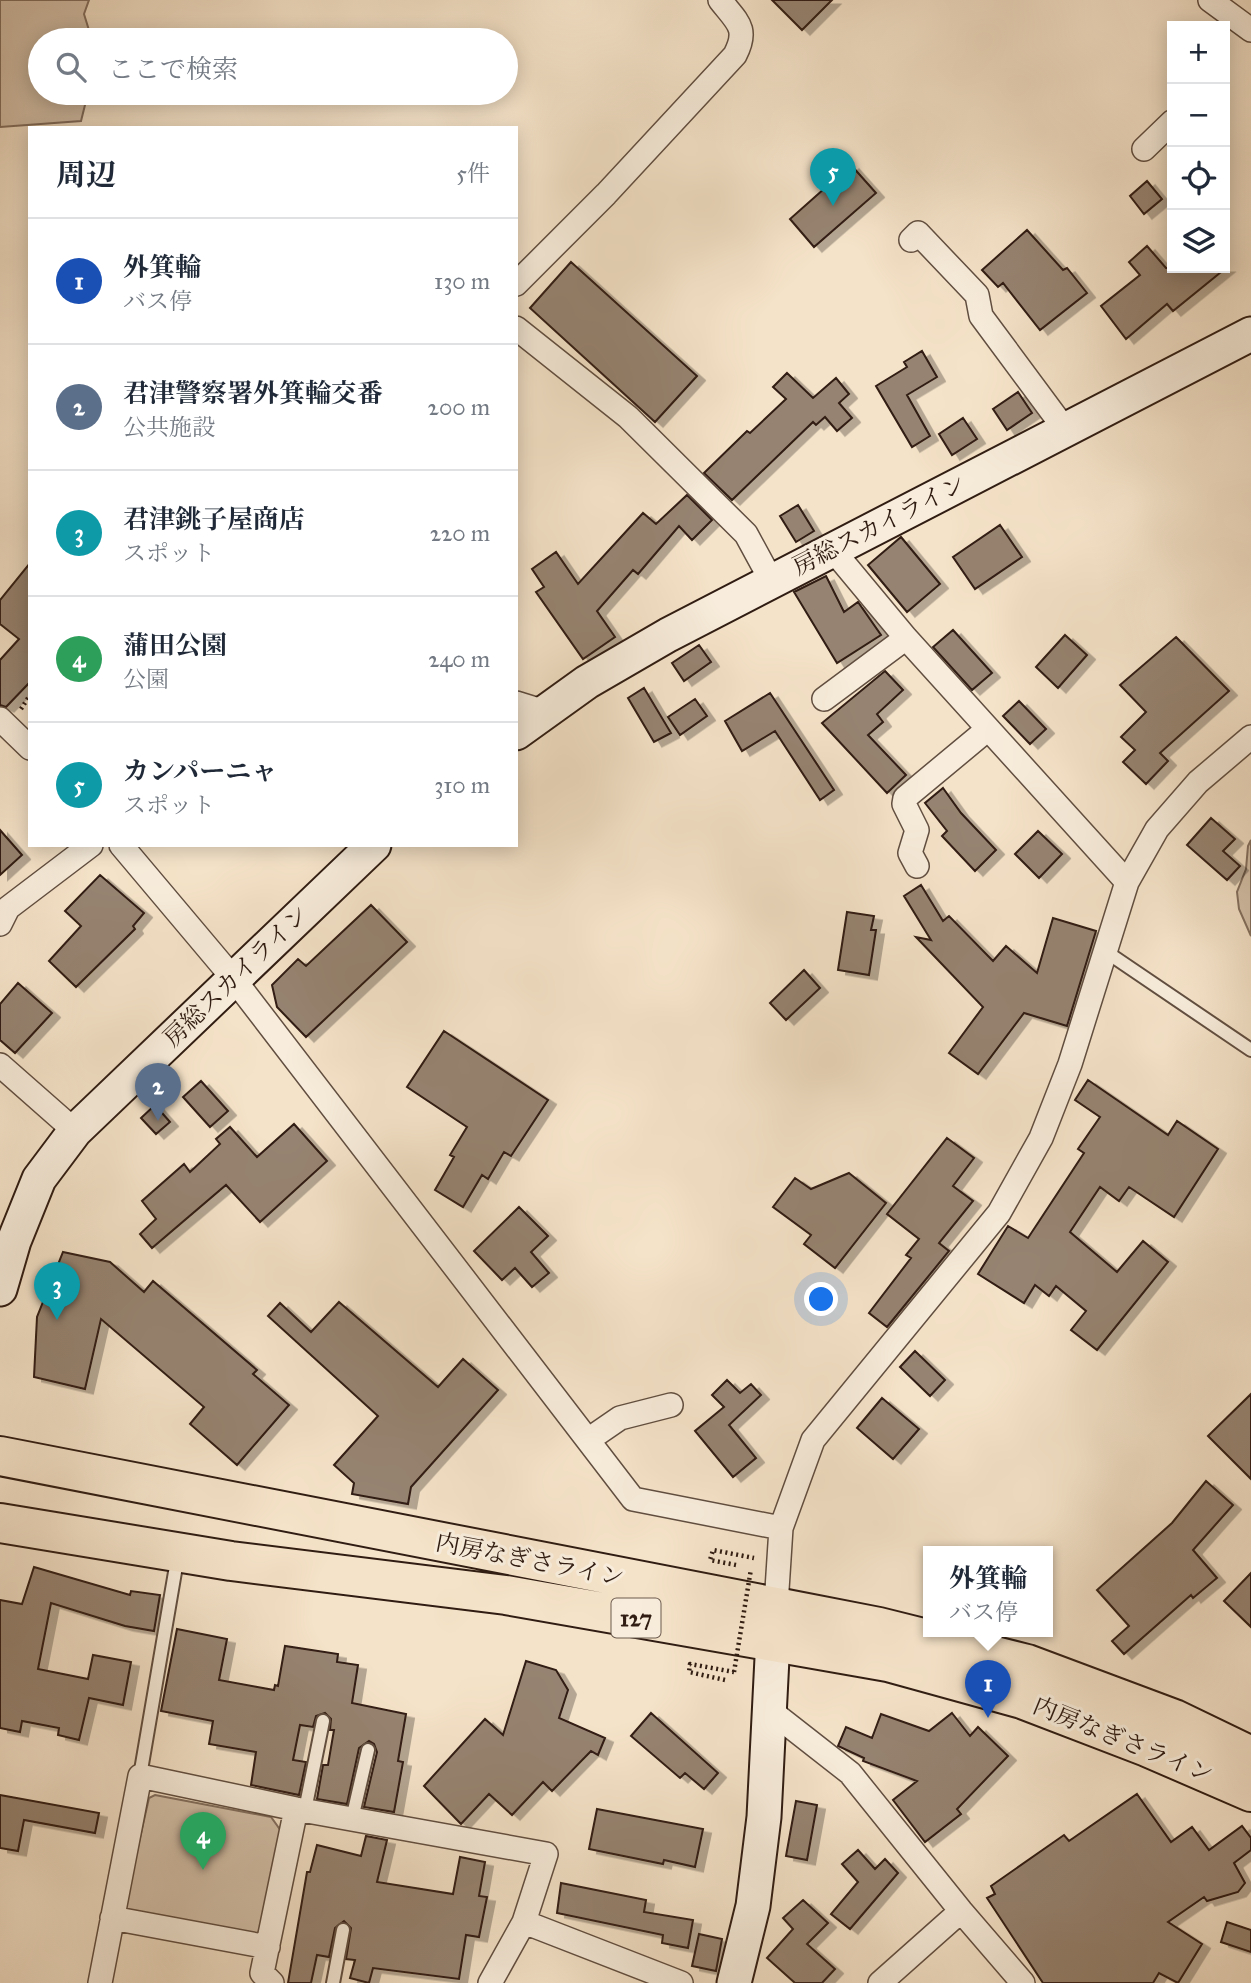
<!DOCTYPE html>
<html lang="ja">
<head>
<meta charset="utf-8">
<style>
	:root { --surface:#fff; --page:#f2f2f3; --text:#1f2937; --muted:#747a83; --line:#e0e1e3; --accent:#8f2418 }
	body { margin:0; font-family:"IM FELL Great Primer","Noto Serif JP",serif; background:var(--page); color:var(--text) }
	.controls { position:absolute; right:21px; top:21px; display:grid; overflow:hidden; border-radius:0px; box-shadow:0 4px 18px #0003 }
	.controls button { width:63px; height:63px; display:grid; place-items:center; padding:0; border:0; border-bottom:2px solid var(--line); background:var(--surface); color:var(--text); font:35px sans-serif }
	.you { position:absolute; left:822px; top:1300px; width:24px; height:24px; margin:-18px; border:5px solid #fff; border-radius:50%; background:#1a73e8; box-shadow:0 0 0 10px #1a73e833 }
	.badge { display:grid; place-items:center; width:46px; height:46px; border-radius:50%; background:var(--accent); color:#fff; font-size:23px; font-weight:700 }
	.pin { position:absolute; translate:-50% -58px; filter:drop-shadow(0 2px 4px #0008) }
	.pin::after { content:''; position:absolute; top:37px; width:24px; height:21px; background:inherit; clip-path:polygon(0 0,100% 0,50% 100%) }
	.popup { position:absolute; left:923px; top:1546px; width:130px; height:91px; box-sizing:border-box; display:grid; place-content:center; border-radius:0px; background:var(--surface); filter:drop-shadow(0 2px 5px #0005); font-size:23px; white-space:nowrap; color:var(--muted) }
	.popup b { font-size:26px; color:var(--text) }
	.popup::after { content:''; position:absolute; left:50%; top:100%; margin-left:-14px; border:14px solid transparent; border-top-color:var(--surface) }
	.list { margin:0; padding:0; list-style:none }
	h2 { display:flex; justify-content:space-between; align-items:center; height:91px; margin:0; padding:0 28px; font-size:30px }
	h2 small { font-size:23px; font-weight:400; color:var(--muted) }
	.list li { display:grid; grid-template-columns:46px 1fr auto; gap:21px; align-items:center; box-sizing:border-box; height:126px; padding:0 28px; border-top:2px solid var(--line) }
	.list b { display:block; font-size:26px; white-space:nowrap }
	.list p { margin:0; font-size:23px; white-space:nowrap; color:var(--muted) }
	.list em { font-size:23px; font-style:normal; color:var(--muted) }
	.icon { flex:none; width:38px; height:38px; fill:none; stroke:currentColor; stroke-width:2; stroke-linecap:round; stroke-linejoin:round }
	.map { position:relative; flex:none; width:1251px; height:1983px; overflow:hidden }
	.search { position:absolute; background:var(--surface); box-shadow:0 4px 18px #0003; left:28px; top:28px; width:490px; height:77px; display:flex; align-items:center; gap:18px; box-sizing:border-box; padding:0 24px; border-radius:38px; color:var(--muted); font-size:26px }
	.panel { position:absolute; background:var(--surface); box-shadow:0 4px 18px #0003; left:28px; top:126px; width:490px; height:721px; border-radius:0px }
	.map>svg:first-child { display:block }
</style>
</head>
<body>
<div class="map">
<svg width="1251" height="1983" viewBox="0 0 1251 1983">
	<defs>
		<filter id="shadow"><feDropShadow dx="8" dy="4.5" stdDeviation="0" flood-color="#0004"/></filter>
	</defs>
	<rect width="100%" height="100%" fill="#f5e3c9"/>
	<filter id="stains"><feTurbulence type="fractalNoise" baseFrequency=".00286" numOctaves="4"/><feColorMatrix values="0 0 0 0 .2 0 0 0 0 .09 0 0 0 0 .02 0 0 0 .5 -.17"/></filter>
	<radialGradient id="worn" r=".72"><stop offset=".6" stop-color="#630" stop-opacity="0"/><stop offset="1" stop-color="#630" stop-opacity=".3"/></radialGradient>
	<!-- green -->
	<path fill="#d4c1aa" stroke="#826e5e" stroke-width="2" d="M0,0H89L84,14L92,40H40V93H88L81,121L0,127Z
		M1251,840V936L1239,909L1237,892L1246,869L1248,846Z
		M155,1795L271,1817L281,1831L260,1936L124,1909L149,1798Z"/>
	<!-- building -->
	<path fill="#968371" stroke="#301c12" stroke-width="2" filter="url(#shadow)" d="M772,0H832L802,30Z
		M851,165L876,193L814,247L790,219Z
		M1147,181L1162,199L1144,214L1130,196Z
		M1027,230L1063,270L1067,268L1087,293L1040,330L1003,283L998,287L982,270Z
		M1147,246L1166,268H1226L1173,311L1167,304L1126,339L1101,306L1140,275L1129,262Z
		M571,262L697,376L655,422L530,308Z
		M922,351L937,377L907,395L930,436L912,447L876,386L907,367L904,362Z
		M787,373L813,398L836,378L849,394L839,403L852,418L837,431L825,417L816,425L813,422L732,500L704,473L747,431L750,433L786,399L773,387Z
		M1018,392L1032,413L1007,430L993,409Z
		M963,418L977,439L952,455L939,434Z
		M687,495L712,520L692,540L679,526L638,574L633,570L597,611L615,637L583,659L536,592L544,587L532,569L556,552L578,584L643,513L656,524Z
		M798,505L814,531L796,542L780,516Z
		M1000,525L1022,557L975,589L953,557Z
		M901,537L940,584L907,612L868,565Z
		M30,563V682L6,707L0,705V660L19,639L0,624V600Z
		M826,576L844,612L858,602L881,635L837,663L794,592Z
		M953,630L992,673L972,690L933,647Z
		M1065,635L1087,655L1058,688L1036,667Z
		M1176,637L1229,691L1160,753L1168,761L1146,784L1123,762L1135,750L1121,737L1146,712L1120,685Z
		M699,645L711,662L684,681L672,663Z
		M885,671L903,690L877,714L883,722L868,735L906,775L887,793L822,723Z
		M644,688L671,733L654,742L628,698Z
		M770,693L834,790L820,800L775,731L742,751L725,721Z
		M695,699L707,716L680,735L668,717Z
		M1019,701L1046,729L1030,744L1003,716Z
		M943,788L961,813L996,850L975,871L942,836L947,831L925,803Z
		M1211,818L1235,839L1223,851L1240,866L1227,880L1187,845Z
		M0,830L22,855L0,875Z
		M1038,831L1062,854L1039,878L1015,854Z
		M100,875L144,913L133,926L135,929L76,987L49,961L81,926L65,911Z
		M921,885L943,921L949,916L993,961L1006,946L1037,973L1053,918L1096,931L1067,1026L1024,1013L978,1074L949,1053L983,1007L916,937L931,940L904,896Z
		M371,905L407,942L306,1037L277,1007L272,985L298,959L306,966Z
		M847,912L874,916L871,930H876L869,975L838,970Z
		M804,970L820,988L786,1020L770,1003Z
		M18,983L52,1013L15,1053L0,1040V1004Z
		M444,1031L548,1100L511,1156L504,1152L488,1179L482,1175L463,1207L435,1190L454,1157L450,1155L467,1127L407,1087Z
		M1088,1080L1168,1135L1177,1121L1218,1149L1174,1217L1129,1187L1119,1201L1100,1187L1070,1232L1117,1272L1143,1241L1168,1262L1097,1350L1071,1330L1086,1311L1056,1286L1049,1296L1035,1285L1024,1303L978,1274L1008,1226L1028,1238L1084,1153L1078,1149L1100,1117L1075,1100Z
		M201,1081L228,1111L210,1127L183,1097Z
		M155,1105L170,1122L156,1134L141,1118Z
		M294,1124L327,1161L260,1222L226,1185L152,1248L140,1234L156,1219L142,1201L184,1164L190,1172L220,1144L216,1139L230,1127L257,1157Z
		M947,1138L974,1158L953,1186L973,1201L939,1243L949,1251L887,1327L869,1313L911,1258L906,1255L919,1239L887,1214Z
		M849,1173L886,1203L835,1268L804,1244L811,1235L773,1207L795,1178L811,1189Z
		M519,1207L548,1236L531,1252L549,1273L532,1287L515,1268L502,1280L474,1251Z
		M63,1252L110,1262L144,1292L153,1281L257,1370L253,1374L289,1405L237,1465L190,1424L204,1407L101,1319L85,1389L34,1377L37,1317Z
		M339,1302L438,1387L463,1359L498,1390L411,1487L408,1504L352,1494L354,1483L334,1465L378,1416L268,1316L280,1303L311,1332Z
		M915,1351L945,1380L930,1396L900,1367Z
		M727,1380L740,1393L751,1384L761,1395L729,1425L756,1458L733,1477L695,1431L724,1407L712,1395Z
		M1251,1394V1479L1208,1436Z
		M882,1398L919,1429L893,1459L857,1428Z
		M1206,1481L1233,1505L1193,1550L1217,1578L1193,1598L1191,1595L1124,1654L1112,1641L1129,1626L1097,1590L1172,1523Z
		M34,1567L130,1595L131,1591L160,1595L154,1631L125,1626L51,1603L38,1669L88,1679L93,1655L131,1662L123,1705L89,1698L79,1740L58,1735L59,1728L22,1721L20,1732L0,1728V1600L22,1604Z
		M1251,1573V1627L1224,1601Z
		M177,1629L227,1639L219,1680L274,1690L275,1685L278,1686L285,1646L338,1654L337,1662L358,1665L352,1703L406,1714L398,1761L403,1762L394,1812L364,1807L377,1752L374,1744L369,1741L359,1748L347,1804L317,1799L323,1765H328L334,1730H330L331,1719L325,1713L316,1716L313,1727L300,1725L293,1760L306,1762L299,1795L251,1785L256,1752L209,1744L213,1721L161,1711Z
		M526,1661L556,1670L568,1690L559,1718L605,1738L598,1755L591,1751L552,1791L543,1782L512,1815L489,1794L461,1824L424,1786L485,1719L503,1735Z
		M651,1713L718,1773L704,1789L685,1773L680,1778L631,1736Z
		M952,1713L970,1736L978,1727L1008,1756L957,1809L961,1814L925,1842L893,1800L917,1781L863,1761L864,1758L838,1746L846,1727L872,1738L881,1714L929,1731Z
		M1137,1794L1171,1842L1192,1827L1209,1850L1242,1826L1251,1838V1850L1234,1863L1245,1883L1238,1892L1207,1901L1204,1897L1168,1922L1202,1944L1178,1983L1159,1973L1153,1983H1043L987,1898L995,1894L991,1886L1064,1835L1069,1841Z
		M0,1795L99,1813L95,1833L24,1820L18,1851L0,1848Z
		M796,1801L817,1805L807,1860L786,1856Z
		M597,1809L703,1829L695,1867L664,1860L663,1864L589,1849Z
		M366,1836L387,1840L377,1882L453,1894L460,1857L485,1862L479,1896L487,1897L479,1937L466,1935L459,1979L373,1968L369,1983L350,1978L355,1960L346,1959L351,1928L344,1921L335,1928L329,1957L317,1955L311,1983H288L307,1872H310L317,1845L361,1856Z
		M858,1850L875,1869L885,1859L898,1873L850,1929L831,1914L858,1882L842,1864Z
		M561,1883L646,1900L644,1912L693,1920L688,1948L662,1943L663,1935L557,1913Z
		M803,1900L828,1923L807,1944L835,1969L822,1983H795L767,1958L793,1929L783,1918Z
		M1227,1922L1251,1930V1952L1221,1942Z
		M699,1934L722,1939L716,1971L692,1966Z"/>
	<g fill="none" stroke-linecap="round" stroke-linejoin="round">
		<defs>
			<path id="lane" d="M1105,951L1251,1050
				M140,1776L175,1572
				M305,1810L323,1721
				M352,1819L368,1750
				M333,1983L343,1930"/>
			<path id="street" d="M1210,0L1251,30
				M1144,149L1172,122
				M911,240L918,233L977,295L981,316L1064,428
				M516,284L606,194L735,55C749,28 737,22 720,0
				M516,328L628,417L746,534L771,580
				M832,549L906,638L1127,882
				M824,699L906,638
				M516,703L545,712
				M0,719L30,748
				M121,845L233,978L633,1499L781,1528
				M917,866L910,853L917,830L904,804L905,798L988,729
				M0,924L8,908L91,845
				M0,1065L75,1131
				M588,1440L620,1418L671,1405
				M776,1605L781,1528L813,1440L999,1213L1041,1138L1070,1064L1127,882L1157,829L1198,782L1251,737
				M772,1712L850,1773L961,1911L1023,1983
				M112,1918L268,1947
				M524,1922L681,1983
				M100,1983L140,1776L296,1809L546,1854L524,1922L490,1983
				M272,1983L262,1973L296,1809
				M880,1983L961,1911"/>
			<path id="secondary" d="M516,733L587,682L668,635L1251,334
				M0,1289L14,1241L39,1179L75,1131L374,845
				M734,1983L753,1906L764,1817L774,1618"/>
			<path id="highway" d="M0,1456L879,1627L1027,1664L1174,1719L1251,1756
				M0,1523L231,1561L506,1595L888,1662L1022,1699L1147,1747L1251,1792"/>
		</defs>
		<!-- lane casing -->
		<use href="#lane" stroke="#614e40" stroke-width="16"/>
		<!-- street casing -->
		<use href="#street" stroke="#614e40" stroke-width="26"/>
		<!-- secondary casing -->
		<use href="#secondary" stroke="#301c12" stroke-width="37"/>
		<!-- highway casing -->
		<use href="#highway" stroke="#301c12" stroke-width="42"/>
		<!-- path -->
		<path stroke="#301c12" stroke-width="4.5" stroke-dasharray="2 3.5" stroke-linecap="butt" d="M21,709L30,695
			M736,1565L710,1560L713,1550L754,1558
			M725,1680L689,1672L690,1664L734,1672"/>
		<!-- lane -->
		<use href="#lane" stroke="#f8eddc" stroke-width="12"/>
		<!-- street -->
		<use href="#street" stroke="#f8eddc" stroke-width="23"/>
		<!-- secondary -->
		<use href="#secondary" stroke="#f8eddc" stroke-width="33"/>
		<!-- highway -->
		<use href="#highway" stroke="#f5e3c9" stroke-width="38"/>
		<!-- path-bridge -->
		<path stroke="#301c12" stroke-width="4.5" stroke-dasharray="2 3.5" stroke-linecap="butt" d="M734,1672L751,1569"/>
	</g>
	<g text-anchor="middle" dominant-baseline="central" stroke-width="6" stroke-linejoin="round" paint-order="stroke">
		<!-- shield labels -->
		<rect fill="#f8eddc" stroke="#6c5b4f" stroke-width="2" x="611.5" y="1598.5" width="49" height="39" rx="5"/>
		<g font-size="23" font-weight="bold" fill="#301c12">
			<text x="636" y="1618">127</text>
		</g>
		<!-- street labels -->
		<g font-size="24" fill="#301c12" stroke="#f8eddc">
			<text transform="translate(879 525) rotate(-27)">房総スカイライン</text>
			<text transform="translate(236 976) rotate(-44)">房総スカイライン</text>
			<text transform="translate(530 1560) rotate(11)">内房なぎさライン</text>
			<text transform="translate(1123 1740) rotate(22)">内房なぎさライン</text>
		</g>
	</g>
	<rect width="100%" height="100%" filter="url(#stains)"/>
	<rect width="100%" height="100%" fill="url(#worn)"/>
</svg>
<div class="controls">
<button>+</button>
<button>−</button>
<button><svg class="icon" aria-label="locate" viewBox="0 0 24 24"><circle cx="12" cy="12" r="6"/><path d="M12 2v4M12 18v4M2 12h4M18 12h4"/></svg></button>
<button><svg class="icon" aria-label="layers" viewBox="0 0 24 24"><path d="M12 4l9 5-9 5-9-5zM3 14l9 5 9-5"/></svg></button>
</div>
<div class="you"></div>
<div class="pin badge" style="left:988px;top:1718px;background:#1a4fb4">1</div>
<div class="popup"><b>外箕輪</b>バス停</div>
<div class="pin badge" style="left:158px;top:1121px;background:#5c6f8a">2</div>
<div class="pin badge" style="left:57px;top:1320px;background:#0f9aa8">3</div>
<div class="pin badge" style="left:203px;top:1870px;background:#2e9e5b">4</div>
<div class="pin badge" style="left:833px;top:206px;background:#0f9aa8">5</div>
<div class="search"><svg class="icon" aria-label="search" viewBox="0 0 24 24"><circle cx="10" cy="10" r="6"/><path d="M15 15l6 6"/></svg>ここで検索</div>
<section class="panel">
<h2>周辺<small>5件</small></h2>
<ul class="list">
<li><span class="badge" style="background:#1a4fb4">1</span><div><b>外箕輪</b><p>バス停</p></div><em>130 m</em></li>
<li><span class="badge" style="background:#5c6f8a">2</span><div><b>君津警察署外箕輪交番</b><p>公共施設</p></div><em>200 m</em></li>
<li><span class="badge" style="background:#0f9aa8">3</span><div><b>君津銚子屋商店</b><p>スポット</p></div><em>220 m</em></li>
<li><span class="badge" style="background:#2e9e5b">4</span><div><b>蒲田公園</b><p>公園</p></div><em>240 m</em></li>
<li><span class="badge" style="background:#0f9aa8">5</span><div><b>カンパーニャ</b><p>スポット</p></div><em>310 m</em></li>
</ul>
</section>
</div>
</body>
</html>
